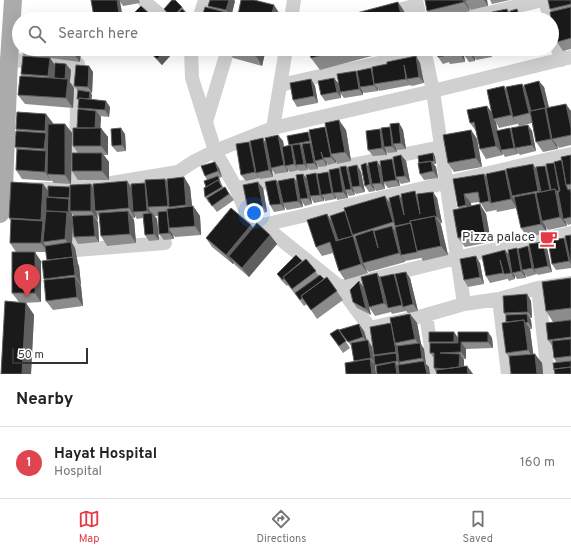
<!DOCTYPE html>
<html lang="en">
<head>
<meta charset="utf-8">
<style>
	:root { --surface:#fff; --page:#f6f6f6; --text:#222; --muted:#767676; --line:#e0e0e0; --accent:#e63946 }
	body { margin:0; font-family:Overpass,sans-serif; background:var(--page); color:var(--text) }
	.scale { position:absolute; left:12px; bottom:10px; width:76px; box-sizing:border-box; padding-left:4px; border:2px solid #333; border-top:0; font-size:11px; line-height:14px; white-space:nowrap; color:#333; -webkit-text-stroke:3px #fff; paint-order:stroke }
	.you { position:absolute; left:254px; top:213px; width:14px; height:14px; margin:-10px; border:3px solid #fff; border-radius:50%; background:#1a73e8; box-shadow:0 0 0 6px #1a73e833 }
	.badge { display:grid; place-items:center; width:26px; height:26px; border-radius:50%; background:var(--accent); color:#fff; font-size:13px; font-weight:700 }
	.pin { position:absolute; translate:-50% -33px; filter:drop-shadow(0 1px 2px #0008) }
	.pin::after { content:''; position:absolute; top:21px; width:14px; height:12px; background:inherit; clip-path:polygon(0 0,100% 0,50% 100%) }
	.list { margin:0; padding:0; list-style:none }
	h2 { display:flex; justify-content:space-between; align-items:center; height:52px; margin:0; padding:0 16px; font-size:17px }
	h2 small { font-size:13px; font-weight:400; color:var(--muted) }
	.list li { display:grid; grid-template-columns:26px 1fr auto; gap:12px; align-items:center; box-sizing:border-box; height:72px; padding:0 16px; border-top:1px solid var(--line) }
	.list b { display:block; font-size:15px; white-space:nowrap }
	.list p { margin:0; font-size:13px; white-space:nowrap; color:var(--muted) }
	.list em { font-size:13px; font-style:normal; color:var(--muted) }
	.icon { flex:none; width:22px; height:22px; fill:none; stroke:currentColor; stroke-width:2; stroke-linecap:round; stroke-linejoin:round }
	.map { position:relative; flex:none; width:571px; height:374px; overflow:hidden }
	.search { position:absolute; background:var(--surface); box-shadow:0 4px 16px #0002; left:12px; right:12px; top:12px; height:44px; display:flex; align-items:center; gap:10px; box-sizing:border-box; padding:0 14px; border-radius:22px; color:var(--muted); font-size:15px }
	.sheet { height:124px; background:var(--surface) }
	nav { display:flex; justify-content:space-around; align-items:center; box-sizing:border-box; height:56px; border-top:1px solid var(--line); background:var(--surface); font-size:11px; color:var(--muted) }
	nav a { display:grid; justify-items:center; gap:2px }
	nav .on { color:var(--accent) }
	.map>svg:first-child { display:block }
</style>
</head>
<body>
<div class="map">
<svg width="571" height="374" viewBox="0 0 571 374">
	<rect width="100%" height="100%" fill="#fff"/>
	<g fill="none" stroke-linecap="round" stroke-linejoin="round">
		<!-- minor -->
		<path stroke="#d0d0d0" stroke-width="14" d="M145,0V2L165,19
			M416,0L420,19
			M545,0L550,19
			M199,19L205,0
			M291,19L294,0
			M367,19L417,5
			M463,19L543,0
			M552,26L561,60
			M191,49L192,78L215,151L236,188L248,217L263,225L340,287L370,328L377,374
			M424,49L433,91L464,304
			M9,60L78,64L75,198
			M280,85L424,53
			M206,122L228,49
			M273,128L286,49
			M242,187L441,147
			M27,189H75L178,172L193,162L215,151L273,128L433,91L571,57
			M76,222V250L165,243
			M263,225L571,154
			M340,287L456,258L571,233
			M538,288L548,374
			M499,299L508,374
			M426,315L435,374
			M370,328L426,315L464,304L499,299L538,288L571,283"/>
		<!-- major -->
		<path stroke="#ababab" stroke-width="18" d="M0,214L4,188L9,60L13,0"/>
	</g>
	<!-- wall -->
	<path fill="#8c8c8c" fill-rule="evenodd" d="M91,0H139L140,3L123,6L119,0L123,19H96L94,17Z
		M210,0H234L235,1L231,17L228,16L230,19H199L202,17L210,8L208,6Z
		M425,0H487L488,6L471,10L469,8L470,11L438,19H433L427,11Z
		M490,0H510L492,4Z
		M571,0V49L563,51L557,42L552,12L550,9Z
		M182,7L192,19H172L168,15L164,9Z
		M151,15L152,17L157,19H130Z
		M20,49H81L80,62L50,58L55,65L71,70L70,82L74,88L73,108L25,104L18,95L22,76L21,74L42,57L24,55Z
		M147,49H167L171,55L162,65L151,54Z
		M171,49H181L176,54Z
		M227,49H266L262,66L233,58Z
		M309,49H398L320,70L311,58Z
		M463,49L465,62L450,64L449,62L443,64L438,57Z
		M464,49H520L505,53L503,50L504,53L494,55L491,52L492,57L476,60L475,58V61L469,62L465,56Z
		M520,49H528L522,51Z
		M416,56L420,63L424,83L412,86L410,84L411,85L379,91L378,89V91L364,93L363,92V95L344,98L340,93L341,98L325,101L321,95L334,78L338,84L356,71L357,72L372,70L387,64Z
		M89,66L93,72L92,93H91L92,95L91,99L110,107L109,117L100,116L101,117L100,128L108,137V155H104L109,162V180H78L72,171L78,153L73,146L77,128L79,109L78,108L79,101L77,99L78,91L74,86Z
		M311,79L315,86L318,103L297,107L293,100Z
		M522,84L525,88L544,87L549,108L571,111V145L559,148L557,145L558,149L543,152L536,142L532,123L520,126L528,125L532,131L536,151L520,155L518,153V154L505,157L502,152L503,155L486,159L480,149L476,131L470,123L491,111ZM496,122L499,128L517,124V123L519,126L512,131L510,128L497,131Z
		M53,123V124H65L72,133L71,184L54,183L51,180V181L22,179L16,170L17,150L15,147L17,131L16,129Z
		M399,123L403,130L406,149L397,150L396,148L397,152L388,153L386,150L387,155L373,156L368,150L380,129L382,133Z
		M346,130L351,161L337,164L336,161V163L328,165L327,163V166L319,167L317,164L318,169L310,170L307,167L308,170L300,171L298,169L299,170L290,172L288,170V172L275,174L272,170L273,177L260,179L259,177V178L246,181L241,175L251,145L266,144L278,135L283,141L284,147L290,146L289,145L308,132L310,134Z
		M471,130L477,139L482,167L454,172L448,163Z
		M125,134L126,151L117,152L112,146Z
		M401,155L406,161L410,182L401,184L399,181L400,186L388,188L384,183L385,189L376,191L374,187L375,191L369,192L365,186L369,167L381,166L394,161Z
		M571,155V224L568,225L566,222L567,226L548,230L546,227L547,233L527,237L521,228L517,208L497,212L496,209V210L486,212L480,202L471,203V206L486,214L491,242L465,247L458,238L459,208L458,207L453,179L484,174L486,176L536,168L545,166L547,169Z
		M435,156L436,164H434L436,167L438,178L424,180L420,174Z
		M357,165L361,172L365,192L356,194L354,191L355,195L349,196L347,193L348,198L337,200L336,197V199L325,201L324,198V201L314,203L311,198L312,204L305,206L302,202L303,207L287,210L284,206L285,210L274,212L270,205L279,183L297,182L328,172L329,175L339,168L341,172L346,166L348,169Z
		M219,168L222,177L219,178L222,185L223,187H225L234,200L217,212L210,203H209L205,197L207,180L205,176Z
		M184,177L190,187L192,207L193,206L200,216L201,235L175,237L173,235L174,239L164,240L159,234L158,216H155L157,219L159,240L149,241L145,235L143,218L137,219L135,216V218H133L134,220L136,243L107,246L101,236L99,217L97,214L98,220H97L98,222L99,242L78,244L74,237L73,227L72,243L75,248L78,264L79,266L81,285H80L81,286L83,306L53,310L46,301L45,280L44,279L47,260L46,252H16L10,243L11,221L9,218L43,184L48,191L93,188L127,181L131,187L165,179L167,181ZM72,214L74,216L73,220L72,219Z
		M263,188L267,212L252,215L248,209Z
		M417,194L437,198L442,223L440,224L441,225L448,255L423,261L421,257V258L405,261V262L369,272L366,269L368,273L345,280L339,271L333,253L322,256L316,247L327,214L331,220L345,211L385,196L390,203L401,198Z
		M253,228L270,235L277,244L249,277L235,265L234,263L233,264L212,247L206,238Z
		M571,235V268L556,270L552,264L564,238L566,240Z
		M547,248L552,272L538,275L536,272L537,274L527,277L525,274L526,278L517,279L515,276V279L509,281L507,278V279L490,283L486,276L509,255L518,250Z
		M296,255L303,261L306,259L319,276L324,279L327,277L343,300L317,319L307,304L304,306L288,285L287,286L281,280L277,274Z
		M41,261V302L23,303H26L34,315L31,374H1L19,302L12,293Z
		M480,263L484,284L468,287L464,280Z
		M377,273L381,279L396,276L410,278L418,311L408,313L406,311L392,314L391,312L375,316L369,307L371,315L357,308L353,302L359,281L364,288Z
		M571,278V374L556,362L554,358L552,346L548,340L553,322L546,311Z
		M527,294L531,301L532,318H530L531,320L532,329H530L533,354L542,363L543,374H511L509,357L506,353V316L504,313Z
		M410,314L417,323L421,344L424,349L426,364L429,367L376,366L375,365L374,355L391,323Z
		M338,329L350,348L343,353L330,334Z
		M339,330L364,331L367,341L372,347L375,364H374L376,374H346L355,361L352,347Z
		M454,332L458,338L488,332L492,338L493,348L466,349V359H463L464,360V366H467L473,374H437L434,368V358L430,353V344L429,342Z"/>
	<!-- shaded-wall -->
	<path fill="#5f5f5f" d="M117,0H119L120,1L123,19L119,13Z
		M229,0H234L235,1L231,17L226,10Z
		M463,0H468L465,1L469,8L470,11L464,2Z
		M484,0H487L488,6Z
		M398,2L406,14L407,19H402Z
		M274,5L280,14L279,19H271Z
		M507,9L514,18V19H509Z
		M517,9L521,16L522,19H519Z
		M225,12L230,18V19H224Z
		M74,49H81L80,62L73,53Z
		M167,49L171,55L162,65L157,59Z
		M258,49H266L262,66L256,56Z
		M458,49H463L465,62L459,52Z
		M487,49H490H489L491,52L492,57Z
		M470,51L475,58V61L471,55Z
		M416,56L420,63L424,83L419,77Z
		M50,58L56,67L55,85L48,76Z
		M66,64L71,70L70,82L74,88L73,108L66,98L65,80Z
		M404,65L407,79L410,84L411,85L406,79Z
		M89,66L93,72L92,93L88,87Z
		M371,68L375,74L374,84L378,89V91L374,85Z
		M356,71L360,77V87L363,92V95L359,89Z
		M334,78L339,84L341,98L337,92Z
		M311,79L315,86L318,103L314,96Z
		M539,81L544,87L551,116L547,109Z
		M522,84L528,93L535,122L529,113Z
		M504,86L511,96L513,117L517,124L511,115Z
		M90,92L92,95L91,103L89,100Z
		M106,101L110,107L109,117L105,110Z
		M566,104L571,111V128Z
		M487,106L494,115L493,119L496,122L502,150H501L502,152L503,155L496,146Z
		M545,108L551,117L552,139L557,145L558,149L551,139Z
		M96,111L101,117L100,135L95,129Z
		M46,114L53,123L52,140L45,131Z
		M339,120L346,130L351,161L345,152Z
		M399,123L403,130L406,149L401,143Z
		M65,124L72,133L71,184L65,175Z
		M528,125L532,131L536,151L532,145Z
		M390,127L394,133L393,144L396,148L397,152L392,146Z
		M101,128L108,137V155L101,146Z
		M121,128L125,134L126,151L122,145Z
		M510,128L514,134L515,148L518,154L514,148Z
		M380,129L384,136V147L386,150L387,155L382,148Z
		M471,130L477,139L482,167L476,158Z
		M46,133L52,142L47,174L51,181L45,172L46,152L44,149Z
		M278,135L283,141L287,165L285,166L288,170V172L284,165Z
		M263,138L267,145L271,168L272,170L273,177L269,170Z
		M249,142L253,148L256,173L259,177V178L255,172Z
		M310,143L314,149L315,161L317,164L318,169L314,163Z
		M300,144L304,150L306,164L308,170L304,164Z
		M291,145L295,152L296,165L298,169L299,170L294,164Z
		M321,152L323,158L327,163V166L323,159Z
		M102,153L109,162V180L102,171Z
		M433,153L435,156L436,164L434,161Z
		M331,155L336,161V163L331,157Z
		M401,155L406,161L410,182L405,176Z
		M392,159L396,165V177L399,181L400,186L396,180Z
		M377,161L381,167L385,189L381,183Z
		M431,161L436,167L438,178L433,171Z
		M215,162L219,168L222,177L218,171Z
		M366,163L371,170L372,184L374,187L375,191L370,184Z
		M554,163L558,169L564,197L559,191Z
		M533,164L539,173L545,200L538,191Z
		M357,165L361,172L365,192L360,186Z
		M346,166L351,172L352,187L354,191L355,195L351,189Z
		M545,166L549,172L554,192H551Z
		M339,168L343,175L345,190L347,193L348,198L343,192Z
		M505,170L512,179V196L516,203L517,208L511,199Z
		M328,172L332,178L333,193L336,197V199L332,193Z
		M316,173L320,179L321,195L324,198V201L320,195Z
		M303,174L308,180L310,196L311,198L312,204L308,198Z
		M484,174L491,183V203L496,210L489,201Z
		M184,177L190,187L193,214L186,205Z
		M294,178L299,184L300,199L302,202L303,207L298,201Z
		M165,179L172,188L169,207L174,213V215L168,206Z
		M276,180L281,186L283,203L284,206L285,210L281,204Z
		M127,181L133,190V212L135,216V218L129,208Z
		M258,182L263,188L267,212L263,206Z
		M145,183L148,207L151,213L152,217L147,211Z
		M43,184L50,193L48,197L49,199L43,242L48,250V252L41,243L43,222L41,220Z
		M91,184L97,193L95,211L97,214L98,220L91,211Z
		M555,189L561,198L563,219L566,222L567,226L560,217Z
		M433,192L437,198L442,223L437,217Z
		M535,193L541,202L542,221L546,227L547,233L541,224Z
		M464,194L471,203L473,215L466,205Z
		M399,195L404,202V215Z
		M385,196L391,205L395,226L399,232L393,222Z
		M69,199L73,205L70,211L72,214V219L68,213Z
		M480,204L486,214L491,242L485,233Z
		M193,206L200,216L201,235L195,226Z
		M128,211L134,220L136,243L130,234Z
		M67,212L73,221L72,243L75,248L78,264L79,266L81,285L75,275L72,248L65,239Z
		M152,213L157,219L159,240L154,234Z
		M327,214L333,223L340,243L336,241Z
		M93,215L98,222L99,242L95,236Z
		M435,216L441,225L448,255L441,246Z
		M251,225L258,234L229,256L234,263L233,264L226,255Z
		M392,226L398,235L401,255L405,262L399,253Z
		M169,229L173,235L174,239L169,233Z
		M270,235L277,244L249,277L242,268Z
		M353,236L359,245L363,263L368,273L361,264Z
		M564,238L569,244L570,260L571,262V264L569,261Z
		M543,242L547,248L552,272L548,266Z
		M528,246L532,253L534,269L536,272L537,274L532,268Z
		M517,248L521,254L522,270L525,274L526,278L521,271Z
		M505,250L510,256L512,273L515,276V279L511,273Z
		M35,252L41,261V302L35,293Z
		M476,256L480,263L484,284L480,277Z
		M406,272L410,278L418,311L413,304Z
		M377,273L383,282L388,308L384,303Z
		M394,274L399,280L403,307L406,311L402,305Z
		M75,277L81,286L83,306L77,297Z
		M359,281L364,288L371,315L366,309Z
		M527,294L531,301L532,318L528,312Z
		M26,303L34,315L31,374H22Z
		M410,314L417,323L421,344L424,349L426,364L429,367L430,374H427L424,361L422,358L420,346L415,339Z
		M527,314L531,320L532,329L528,322Z
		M524,320L530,329L534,359L528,350Z
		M391,323L395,343L399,348L400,358L396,352Z
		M359,324L364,331L368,344L363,337Z
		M454,332L458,338V348L454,342Z
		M488,332L492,338L493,348L488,342Z
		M368,340L372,347L375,364L371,358Z
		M461,342L466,349V359L461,352Z
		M396,353L400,359L399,362L401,364V367L397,361Z
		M460,354L464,360V374L459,369Z
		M535,354L542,363L543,374H537Z
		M370,359L375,365L376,374H372Z
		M395,362L400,369L401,374H397Z
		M467,366L473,374H468Z"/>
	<!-- building -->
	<path fill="#1a1a1a" stroke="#5f5f5f" d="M91,0H117L119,13L94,17Z
		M172,0H175L182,7L172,18L164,9Z
		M210,0H229L226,10L208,6Z
		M241,0H254L274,5L271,19H253L238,15Z
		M425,0H463L464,2L427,11Z
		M548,0H571V4L550,9Z
		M398,2L402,19H334Z
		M141,6L151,15L147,19H130L129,18Z
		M205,7L225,12L224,19H199V16L202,17Z
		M571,7V38L557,42L552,22V19H551L550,12Z
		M182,9L190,17L188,19H175L174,18Z
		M507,9L509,19H494L492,12Z
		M517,9L519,19H512L510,11Z
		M116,14L117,19H96Z
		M153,15L157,19H150Z
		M493,15V19H482V18Z
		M237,16L249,19H236Z
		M480,17V19H470Z
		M19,31V46H17Z
		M43,49H74L73,53Z
		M147,49H167L157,59Z
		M228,49H258L256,56Z
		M309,49H345L311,58Z
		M436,49H443L444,56L438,57Z
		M443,49H458L459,52L444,55Z
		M464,49H469L471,55L465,56Z
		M469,49H480L470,51Z
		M23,56L50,58L48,76L21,74Z
		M416,56L419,77L407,79L404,65L406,79L374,84L372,67L387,64V62Z
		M55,63L66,64L65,79L54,78Z
		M76,65L89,66L88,87L74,86Z
		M371,68L374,85L360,87L357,71Z
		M356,71L359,89L340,92L337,74Z
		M20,76L68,79L66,98L18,95Z
		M334,78L337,92L321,95L318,81Z
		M311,79L314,96L293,100L290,83Z
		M539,81L546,109L545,108L531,111L524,85Z
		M522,84L529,113L513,117L506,87Z
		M504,86L511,115L493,119L487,90Z
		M78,90L90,92L89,99L79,98V99H77Z
		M79,98L106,101L105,110L78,108Z
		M566,104L571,128V135L552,139L546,108Z
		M487,106L496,146L480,149L474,122L470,123L467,110Z
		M545,108L551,139L536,142L530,111Z
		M78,109L96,111L95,128H77Z
		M17,112L46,114L45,131L16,129Z
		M339,120L345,152L331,154L325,123Z
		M399,123L401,143L393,144L390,124Z
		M48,124H65V175L47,174Z
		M528,125L532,145L515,148L511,128Z
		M325,127L331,157L323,158L321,152L323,159L315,161L309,130Z
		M390,127L392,146L384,147L381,128Z
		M73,128H101V146H73Z
		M121,128L122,145L112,146L111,129Z
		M510,128L514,148L501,150L496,131Z
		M380,129L382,148L368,150L366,131Z
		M471,130L476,158L448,163L443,135Z
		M16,131L46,133L44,149L15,147Z
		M308,132L310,141L289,145L287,136Z
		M278,135L284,165L271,168L265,138Z
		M263,138L269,170L256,173L250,141Z
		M249,142L255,172L241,175L236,144Z
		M310,143L314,163L306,164L302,144Z
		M300,144L304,164L296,165L292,145Z
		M291,145L294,164L285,166L282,147Z
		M17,149L46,151L45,172L16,170Z
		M72,153H102V171H72Z
		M433,153L434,161L419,163L418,156Z
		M401,155L405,176L396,177L393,157Z
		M571,155V184L566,185L561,157Z
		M392,159L396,180L383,182L380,161Z
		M562,160L566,185L568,190L570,189L571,193V217L563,219L558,192L560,191L554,162Z
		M377,161L381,183L372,184L368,163Z
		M431,161L433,171L420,174L418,163Z
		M215,162L218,171L205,176L201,166Z
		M366,163L370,184L365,186L361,165Z
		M554,163L559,191H556L555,189L551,190L546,164Z
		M533,164L538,191L512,196L506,169Z
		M357,165L360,186L352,187L348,167Z
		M346,166L351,189L345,190L340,167Z
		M545,166L550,190L541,192L536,167Z
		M339,168L343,192L333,193L329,170Z
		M505,170L511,199L491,203L486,174Z
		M328,172L332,193L321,195L317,174Z
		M316,173L320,195L310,196L306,175Z
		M303,174L308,198L300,199L296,175Z
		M484,174L489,201L480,203L478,192L464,194L466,205L458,207L453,179Z
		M218,176L220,182L218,180L206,187L204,181Z
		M184,177L186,205L169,207L167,179Z
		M294,178L298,201L283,203L278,181Z
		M165,179L168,206L148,207L145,180Z
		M218,180L222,187L205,197L204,188Z
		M276,180L281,204L270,205L265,182Z
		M127,181L129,208L95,211L93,184Z
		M11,182L43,184L41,220L9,218Z
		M258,182L263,206L248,209L243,185Z
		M145,183L147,211L133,212L131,184Z
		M91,184V211H70V185Z
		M48,186L70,187L69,198L48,197Z
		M225,187L229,194L212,206L207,198Z
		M555,189L560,217L542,221L536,193Z
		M415,191L420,214L417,194L433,192L437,217H436L435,216L410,221V223L395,226L389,198L399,195L404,215L401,194Z
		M535,193L541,224L521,228L514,197Z
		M385,196L393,222L352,235L344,208Z
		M46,197L69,199L68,213L67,212L46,211V212Z
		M480,204L485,233L458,238L453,210Z
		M193,206L195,226L169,228L167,209Z
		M231,208L251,225L226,255L206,238Z
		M46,211L67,212L65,239L43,242Z
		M128,211L130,234L101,236L99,213Z
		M167,211L169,233L159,234L158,212Z
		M345,211L353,236L338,240L330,216Z
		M152,213L154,234L145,235L143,214Z
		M327,214L336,241L353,236L361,264L339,271L330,242L316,247L307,220Z
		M93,215L95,236L74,237L72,216Z
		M435,216L441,246L417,251L410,221Z
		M11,219L43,221L41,243H10Z
		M257,223L270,235L242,268L229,256Z
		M411,223L417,252L401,255L395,227Z
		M392,226L399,253L363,263L355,236L373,230L378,248L374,231Z
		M571,235V260H570L565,236Z
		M564,238L569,261L552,264L548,241Z
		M71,242L73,258V257L47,260L45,246Z
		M543,242L548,266L534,269L529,244Z
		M528,246L532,268L522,270L518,249Z
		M517,248L521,271L512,273L508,250Z
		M505,250L511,273L504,274L500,260L503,273L486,276L482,256Z
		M12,252H35V293H12Z
		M296,255L302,261L283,277L284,279L283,280L277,274Z
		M476,256L480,277L464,280L460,259Z
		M73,257L75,275L44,279L42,261Z
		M306,259L316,271L292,289L283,277Z
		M406,272L413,304L403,307L395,274Z
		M377,273L384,303L369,307L361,277Z
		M394,274L402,305L388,308L380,277Z
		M320,275L324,279L301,296L302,298L300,300L295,293Z
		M75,277L77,297L46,301L44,280Z
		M327,277L337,291L311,310L301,296Z
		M571,278V308L546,311L542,282Z
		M359,281L366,309L353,302L350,290Z
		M527,294L528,312L504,313L503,296Z
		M5,301L26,303L22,374H1Z
		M410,314L415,339L395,343L390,318Z
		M527,314L528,322L525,323L524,320L506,322V315Z
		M524,320L528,350L506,353L502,323Z
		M571,320V337L548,340L546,323Z
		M391,323L396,352L374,355L370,327Z
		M359,324L363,337L348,342L339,330Z
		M338,329L346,341L339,346L330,334Z
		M429,332H454V342H429Z
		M458,332H488V342H461V352L440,353L460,354L459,367L444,369L434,368V353H430V343H458Z
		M571,339V356L554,358L552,341Z
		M368,340L371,358L354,361L351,343Z
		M420,343L422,358L399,362L397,346Z
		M396,353L397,361L375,365L374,356Z
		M535,354L537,374H511L509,356Z
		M370,359L372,374H346L345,363Z
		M424,361L427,374H399L398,365Z
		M571,361V367L554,369V370L553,363Z
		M395,362L397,374H377L376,366Z
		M467,366L468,374H437L436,370Z
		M571,367V374H555L554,369Z"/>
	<!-- icons -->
	<defs>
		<symbol id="cafe-bare" viewBox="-9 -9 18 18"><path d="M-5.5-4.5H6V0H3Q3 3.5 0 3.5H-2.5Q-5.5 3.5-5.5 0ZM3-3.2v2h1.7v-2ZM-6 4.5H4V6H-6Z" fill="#e63946" stroke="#fff" stroke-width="2.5" paint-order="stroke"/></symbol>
	</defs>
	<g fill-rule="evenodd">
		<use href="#cafe-bare" x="536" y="226" width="25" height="25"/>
	</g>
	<g text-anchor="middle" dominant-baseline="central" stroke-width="4" stroke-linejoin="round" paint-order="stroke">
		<!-- poi labels -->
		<g font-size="13" fill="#333" stroke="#fff" text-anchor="end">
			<text x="535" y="238">Pizza palace</text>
		</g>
	</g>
</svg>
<div class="scale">50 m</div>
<div class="you"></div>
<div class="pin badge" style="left:27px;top:297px;background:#e0444e">1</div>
<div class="search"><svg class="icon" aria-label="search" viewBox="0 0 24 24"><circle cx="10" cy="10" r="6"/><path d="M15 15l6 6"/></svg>Search here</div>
</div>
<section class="sheet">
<h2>Nearby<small></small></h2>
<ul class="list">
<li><span class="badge" style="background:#e0444e">1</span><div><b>Hayat Hospital</b><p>Hospital</p></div><em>160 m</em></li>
</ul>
</section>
<nav>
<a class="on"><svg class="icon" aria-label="map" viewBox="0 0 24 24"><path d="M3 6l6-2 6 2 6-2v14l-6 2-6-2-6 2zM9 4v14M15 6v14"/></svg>Map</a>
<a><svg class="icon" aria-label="directions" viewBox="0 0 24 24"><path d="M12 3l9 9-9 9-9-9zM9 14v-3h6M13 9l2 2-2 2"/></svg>Directions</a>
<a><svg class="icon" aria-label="saved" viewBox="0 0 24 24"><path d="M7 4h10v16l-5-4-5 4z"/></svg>Saved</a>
</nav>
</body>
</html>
